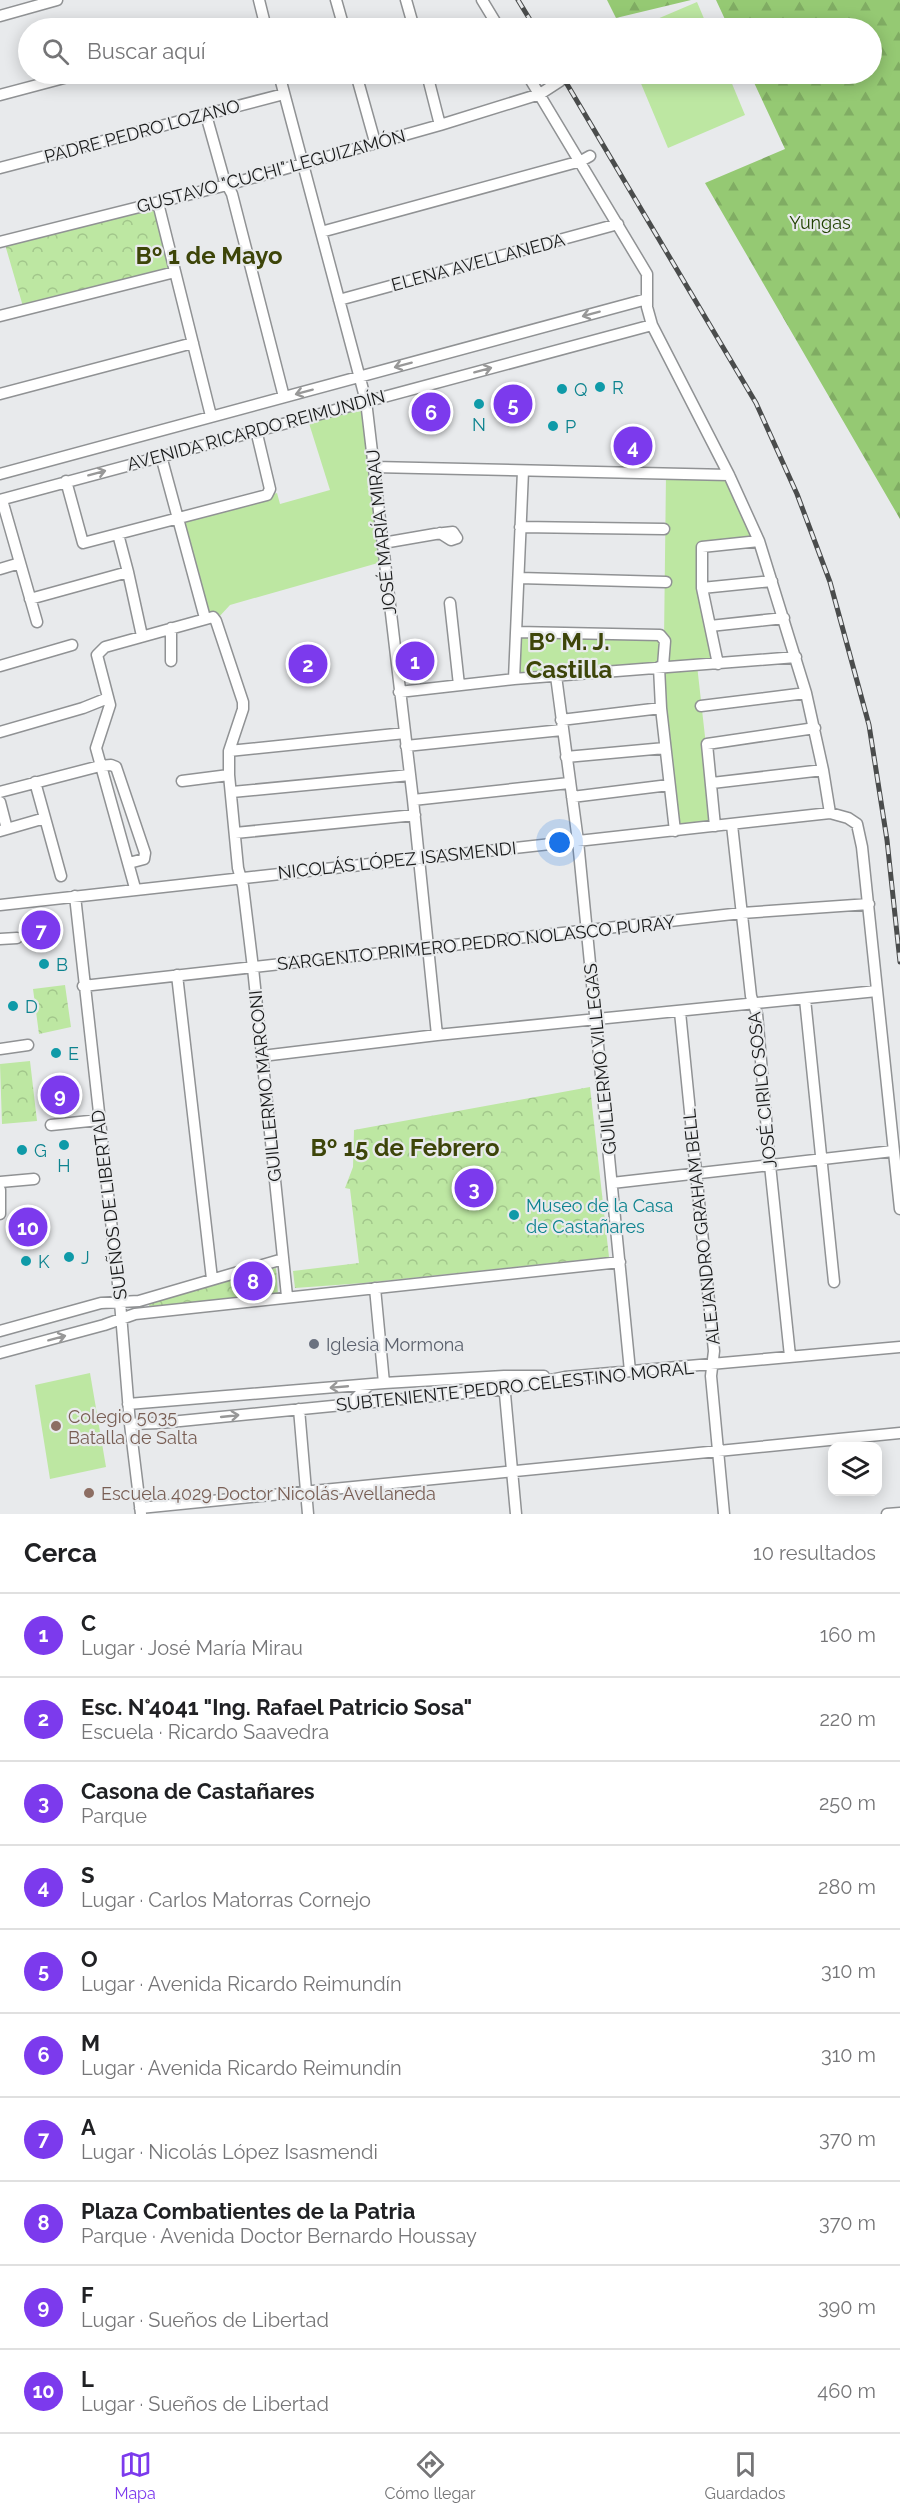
<!DOCTYPE html>
<html lang="es">
<head>
<meta charset="utf-8">
<style>
	:root { --surface:#fff; --page:#f2f2f2; --text:#202124; --muted:#757577; --line:#e0e0e0; --accent:#7c3aed }
	body { margin:0; font-family:Raleway,sans-serif; background:var(--page); color:var(--text) }
	.controls { position:absolute; right:18px; bottom:18px; display:grid; overflow:hidden; border-radius:12px; box-shadow:0 3px 15px #0003 }
	.controls button { width:54px; height:54px; display:grid; place-items:center; padding:0; border:0; border-bottom:2px solid var(--line); background:var(--surface); color:var(--text); font:30px sans-serif }
	.you { position:absolute; left:560px; top:843px; width:21px; height:21px; margin:-15px; border:4px solid #fff; border-radius:50%; background:#1a73e8; box-shadow:0 0 0 9px #1a73e833 }
	.badge { display:grid; place-items:center; width:39px; height:39px; border-radius:50%; background:var(--accent); color:#fff; font-size:20px; font-weight:700 }
	.pin { position:absolute; translate:-50% -50%; border:3px solid #fff; box-shadow:0 2px 6px #0006 }
	.list { margin:0; padding:0; list-style:none }
	h2 { display:flex; justify-content:space-between; align-items:center; height:78px; margin:0; padding:0 24px; font-size:26px }
	h2 small { font-size:20px; font-weight:400; color:var(--muted) }
	.list li { display:grid; grid-template-columns:39px 1fr auto; gap:18px; align-items:center; box-sizing:border-box; height:84px; padding:0 24px; border-top:2px solid var(--line) }
	.list b { display:block; font-size:22px; white-space:nowrap }
	.list p { margin:0; font-size:20px; white-space:nowrap; color:var(--muted) }
	.list em { font-size:20px; font-style:normal; color:var(--muted) }
	.icon { flex:none; width:33px; height:33px; fill:none; stroke:currentColor; stroke-width:2; stroke-linecap:round; stroke-linejoin:round }
	.map { position:relative; flex:none; width:900px; height:1514px; overflow:hidden }
	.search { position:absolute; background:var(--surface); box-shadow:0 3px 15px #0003; left:18px; right:18px; top:18px; height:66px; display:flex; align-items:center; gap:15px; box-sizing:border-box; padding:0 21px; border-radius:33px; color:var(--muted); font-size:22px }
	.sheet { height:918px; background:var(--surface) }
	nav { display:flex; justify-content:space-around; align-items:center; box-sizing:border-box; height:84px; border-top:2px solid var(--line); background:var(--surface); font-size:16px; color:var(--muted) }
	nav a { display:grid; justify-items:center; gap:3px }
	nav .on { color:var(--accent) }
	.map>svg:first-child { display:block }
</style>
</head>
<body>
<div class="map">
<svg width="900" height="1514" viewBox="0 0 900 1514">
	<defs>
		<pattern id="forest-firs" width="22" height="20" patternUnits="userSpaceOnUse" patternTransform="scale(1.5)"><rect width="22" height="20" fill="#95c973"/><path d="M5 1l3.5 6h-7zM16 11l3.5 6h-7z" fill="#80ac63"/></pattern>
		<pattern id="park-crowns" width="20" height="18" patternUnits="userSpaceOnUse" patternTransform="scale(1.5)"><rect width="20" height="18" fill="#bde7a2"/><path d="M2 6a3 3 0 1 1 6 0M12 15a3 3 0 1 1 6 0" fill="none" stroke="#a2c68b"/></pattern>
	</defs>
	<rect width="100%" height="100%" fill="#e8eaec"/>
	<!-- grass -->
	<path fill="#bde7a2" d="M697,2L708,28H636Z
		M637,74H728L745,115L668,148Z
		M366,401L385,561L230,605L218,618H205L179,518L277,493L280,504L330,490L307,417Z
		M666,474L729,475L759,541L702,547L718,664L697,665L715,826L675,831L659,667L514,679L517,632L664,640Z
		M90,1373L106,1467L50,1479L35,1385Z"/>
	<!-- forest -->
	<path fill="url(#forest-firs)" d="M607,0H691L616,18Z
		M716,0H900V519L705,183L785,149L750,74H872V28H729Z"/>
	<!-- park -->
	<path fill="url(#park-crowns)" d="M158,203L175,272L24,310L4,241Z
		M65,985L71,1027L39,1034L33,989Z
		M30,1061L37,1121L2,1124L0,1064Z
		M590,1087L609,1257L364,1283L295,1288L293,1271L359,1263L350,1189L345,1188L353,1167L354,1130Z
		M276,1268L278,1294L148,1309L150,1303Z"/>
	<g fill="none" stroke-linecap="round" stroke-linejoin="round">
		<defs>
			<path id="minor" d="M259,0L266,28
				M336,0L344,28
				M406,0L414,28
				M482,0L499,28
				M0,16L57,0
				M248,28L265,24
				M279,74L366,401L413,800L437,1035
				M356,74L375,142
				M427,74L440,125
				M527,74L647,274V307L652,325L729,475L759,541L806,693L823,770L830,813
				M0,95L79,74
				M206,115L224,179L232,194L284,397
				M0,168L284,94
				M158,203L211,416
				M321,232L581,161L590,156
				M0,242L227,185L440,125L540,94L560,81
				M339,300L618,224
				M0,316L175,272
				M0,394L193,343
				M161,456L205,618
				M374,467L729,475
				M0,474L647,299
				M66,481L83,543L267,495L270,489L256,430
				M0,500L652,325
				M2,500L37,622
				M520,527L664,529
				M118,534L128,572
				M383,543L435,534L453,532L457,538L451,540L440,533
				M0,569L20,563
				M519,578L666,582
				M702,588L772,581
				M30,599L128,572L142,636
				M450,603L459,685
				M710,626L784,618
				M171,628V661
				M517,632L660,635L665,641L663,666
				M718,664L702,588V547L759,541
				M0,666L72,645
				M659,667L661,708L675,831
				M556,676L578,841L630,1371
				M514,679L523,471
				M399,692L514,679L796,657
				M701,706L806,693
				M561,720L661,708
				M0,732L83,708L108,698
				M406,746L562,730
				M229,751L405,733
				M566,757L665,748
				M182,781L229,775
				M712,783L823,770
				M0,792L100,766L111,765L116,767L145,853L144,859L129,863
				M232,792L410,775
				M572,797L669,785
				M413,800L569,783
				M0,802L7,829
				M45,818L61,876
				M732,825L751,996L757,1014L770,1165L790,1356
				M715,826L707,744L815,728
				M0,831L45,818L35,782
				M235,833L415,815
				M135,888L96,748L110,705L97,655L105,647L213,617L216,621L243,702V709L229,751V775L238,868L243,886L253,968L287,1296
				M75,896L120,1302L130,1424L141,1514
				M0,905L830,813L848,818L857,824L862,847L900,1209
				M0,939L17,938
				M177,975L212,1279
				M83,986L742,913L869,904
				M805,999L834,1282
				M680,1012L714,1351L711,1376L724,1514
				M0,1049L28,1045
				M262,1056L437,1035L877,991
				M51,1125L99,1120
				M0,1182L34,1179
				M612,1183L893,1151
				M0,1190V1214
				M375,1288L384,1383
				M0,1331L101,1303L139,1301L283,1259
				M0,1353L104,1325L135,1314L620,1262
				M504,1383L516,1514
				M128,1404L384,1383L504,1376H544
				M348,1406L369,1385
				M299,1409L308,1514
				M130,1424L160,1423L505,1389L565,1377L900,1347
				M140,1508L900,1433
				M887,1514L900,1513"/>
		</defs>
		<!-- minor casing -->
		<use href="#minor" stroke="#909294" stroke-width="13"/>
		<!-- minor -->
		<use href="#minor" stroke="#fff" stroke-width="10"/>
		<defs>
			<path id="rail" d="M518,0L535,28
				M561,74L756,403L797,494L830,582L869,725L887,840L900,962"/>
		</defs>
		<!-- rail casing -->
		<use href="#rail" stroke="#4a4c4c" stroke-width="5"/>
		<!-- rail -->
		<use href="#rail" stroke="#e8eaec" stroke-width="3" stroke-dasharray="9" stroke-linecap="butt"/>
	</g>
	<!-- one-way arrows -->
	<defs><path id="oneway-shaft" d="M-6 0H5M1.5-3L5.5 0L1.5 3" fill="none" stroke-width="1.6" stroke-linecap="round" stroke-linejoin="round" transform="scale(1.5)"/></defs>
	<g stroke="#989898">
		<use href="#oneway-shaft" transform="translate(591 314) rotate(165)"/>
		<use href="#oneway-shaft" transform="translate(403 365) rotate(165)"/>
		<use href="#oneway-shaft" transform="translate(483 370) rotate(-15)"/>
		<use href="#oneway-shaft" transform="translate(304 392) rotate(165)"/>
		<use href="#oneway-shaft" transform="translate(97 473) rotate(-15)"/>
		<use href="#oneway-shaft" transform="translate(57 1338) rotate(-15)"/>
		<use href="#oneway-shaft" transform="translate(339 1387) rotate(175)"/>
		<use href="#oneway-shaft" transform="translate(230 1416) rotate(-6)"/>
	</g>
	<!-- markers -->
	<g fill="#0f9aa8" stroke="#e8eaec" stroke-width="2">
		<circle cx="600" cy="387" r="6"/>
		<circle cx="562" cy="389" r="6"/>
		<circle cx="479" cy="404" r="6"/>
		<circle cx="553" cy="426" r="6"/>
		<circle cx="44" cy="964" r="6"/>
		<circle cx="13" cy="1006" r="6"/>
		<circle cx="56" cy="1053" r="6"/>
		<circle cx="64" cy="1145" r="6"/>
		<circle cx="22" cy="1150" r="6"/>
		<circle cx="514" cy="1215" r="6"/>
		<circle cx="69" cy="1257" r="6"/>
		<circle cx="26" cy="1261" r="6"/>
	</g>
	<circle fill="#6b7280" stroke="#e8eaec" stroke-width="2" cx="314" cy="1344" r="6"/>
	<g fill="#8d6e63" stroke="#e8eaec" stroke-width="2">
		<circle cx="56" cy="1426" r="6"/>
		<circle cx="89" cy="1493" r="6"/>
	</g>
	<g text-anchor="middle" dominant-baseline="central" stroke-width="4.5" stroke-linejoin="round" paint-order="stroke">
		<!-- street labels -->
		<g font-size="18" fill="#191a1a" stroke="#e8eaec">
			<text transform="translate(142 131) rotate(-15)">PADRE PEDRO LOZANO</text>
			<text transform="translate(271 171) rotate(-15)">GUSTAVO "CUCHI" LEGUIZAMÓN</text>
			<text transform="translate(478 262) rotate(-15)">ELENA AVELLANEDA</text>
			<text transform="translate(256 430) rotate(-15)">AVENIDA RICARDO REIMUNDÍN</text>
			<text transform="translate(381 532) rotate(-96)">JOSÉ MARÍA MIRAU</text>
			<text transform="translate(397 860) rotate(-6)">NICOLÁS LÓPEZ ISASMENDI</text>
			<text transform="translate(476 943) rotate(-6)">SARGENTO PRIMERO PEDRO NOLASCO PURAY</text>
			<text transform="translate(600 1059) rotate(-96)">GUILLERMO VILLEGAS</text>
			<text transform="translate(265 1086) rotate(-96)">GUILLERMO MARCONI</text>
			<text transform="translate(762 1090) rotate(-96)">JOSÉ CIRILO SOSA</text>
			<text transform="translate(109 1205) rotate(-97)">SUEÑOS DE LIBERTAD</text>
			<text transform="translate(701 1227) rotate(-96)">ALEJANDRO GRAHAM BELL</text>
			<text transform="translate(515 1386) rotate(-6)">SUBTENIENTE PEDRO CELESTINO MORAL</text>
		</g>
		<!-- park labels -->
		<g font-size="18" fill="#214102" stroke="#e8eaec">
			<text x="820" y="222">Yungas</text>
		</g>
		<!-- culture labels -->
		<g font-size="18" fill="#0d838f" stroke="#e8eaec" text-anchor="start">
			<text x="612" y="387">R</text>
			<text x="574" y="389">Q</text>
			<text x="479" y="424" text-anchor="middle">N</text>
			<text x="565" y="426">P</text>
			<text x="56" y="964">B</text>
			<text x="25" y="1006">D</text>
			<text x="68" y="1053">E</text>
			<text x="34" y="1150">G</text>
			<text x="64" y="1165" text-anchor="middle">H</text>
			<text x="526" y="1205">Museo de la Casa<tspan x="526" dy="21">de Castañares</tspan></text>
			<text x="81" y="1257">J</text>
			<text x="38" y="1261">K</text>
		</g>
		<!-- worship labels -->
		<g font-size="18" fill="#5b616d" stroke="#e8eaec" text-anchor="start">
			<text x="326" y="1344">Iglesia Mormona</text>
		</g>
		<!-- education labels -->
		<g font-size="18" fill="#785e54" stroke="#e8eaec" text-anchor="start">
			<text x="68" y="1416">Colegio 5035<tspan x="68" dy="21">Batalla de Salta</tspan></text>
			<text x="101" y="1493">Escuela 4029 Doctor Nicolás Avellaneda</text>
		</g>
		<!-- district labels -->
		<g font-size="24" font-weight="bold" fill="#3d4509" stroke="#e8eaec">
			<text x="209" y="255">Bº 1 de Mayo</text>
			<text x="569" y="641">Bº M. J.<tspan x="569" dy="28">Castilla</tspan></text>
			<text x="405" y="1147">Bº 15 de Febrero</text>
		</g>
	</g>
</svg>
<div class="controls">
<button><svg class="icon" aria-label="layers" viewBox="0 0 24 24"><path d="M12 4l9 5-9 5-9-5zM3 14l9 5 9-5"/></svg></button>
</div>
<div class="you"></div>
<div class="pin badge" style="left:415px;top:661px">1</div>
<div class="pin badge" style="left:308px;top:664px">2</div>
<div class="pin badge" style="left:474px;top:1188px">3</div>
<div class="pin badge" style="left:633px;top:446px">4</div>
<div class="pin badge" style="left:513px;top:404px">5</div>
<div class="pin badge" style="left:431px;top:412px">6</div>
<div class="pin badge" style="left:41px;top:930px">7</div>
<div class="pin badge" style="left:253px;top:1281px">8</div>
<div class="pin badge" style="left:60px;top:1095px">9</div>
<div class="pin badge" style="left:28px;top:1227px">10</div>
<div class="search"><svg class="icon" aria-label="search" viewBox="0 0 24 24"><circle cx="10" cy="10" r="6"/><path d="M15 15l6 6"/></svg>Buscar aquí</div>
</div>
<section class="sheet">
<h2>Cerca<small>10 resultados</small></h2>
<ul class="list">
<li><span class="badge">1</span><div><b>C</b><p>Lugar · José María Mirau</p></div><em>160 m</em></li>
<li><span class="badge">2</span><div><b>Esc. N°4041 &quot;Ing. Rafael Patricio Sosa&quot;</b><p>Escuela · Ricardo Saavedra</p></div><em>220 m</em></li>
<li><span class="badge">3</span><div><b>Casona de Castañares</b><p>Parque</p></div><em>250 m</em></li>
<li><span class="badge">4</span><div><b>S</b><p>Lugar · Carlos Matorras Cornejo</p></div><em>280 m</em></li>
<li><span class="badge">5</span><div><b>O</b><p>Lugar · Avenida Ricardo Reimundín</p></div><em>310 m</em></li>
<li><span class="badge">6</span><div><b>M</b><p>Lugar · Avenida Ricardo Reimundín</p></div><em>310 m</em></li>
<li><span class="badge">7</span><div><b>A</b><p>Lugar · Nicolás López Isasmendi</p></div><em>370 m</em></li>
<li><span class="badge">8</span><div><b>Plaza Combatientes de la Patria</b><p>Parque · Avenida Doctor Bernardo Houssay</p></div><em>370 m</em></li>
<li><span class="badge">9</span><div><b>F</b><p>Lugar · Sueños de Libertad</p></div><em>390 m</em></li>
<li><span class="badge">10</span><div><b>L</b><p>Lugar · Sueños de Libertad</p></div><em>460 m</em></li>
</ul>
</section>
<nav>
<a class="on"><svg class="icon" aria-label="map" viewBox="0 0 24 24"><path d="M3 6l6-2 6 2 6-2v14l-6 2-6-2-6 2zM9 4v14M15 6v14"/></svg>Mapa</a>
<a><svg class="icon" aria-label="directions" viewBox="0 0 24 24"><path d="M12 3l9 9-9 9-9-9zM9 14v-3h6M13 9l2 2-2 2"/></svg>Cómo llegar</a>
<a><svg class="icon" aria-label="saved" viewBox="0 0 24 24"><path d="M7 4h10v16l-5-4-5 4z"/></svg>Guardados</a>
</nav>
</body>
</html>
